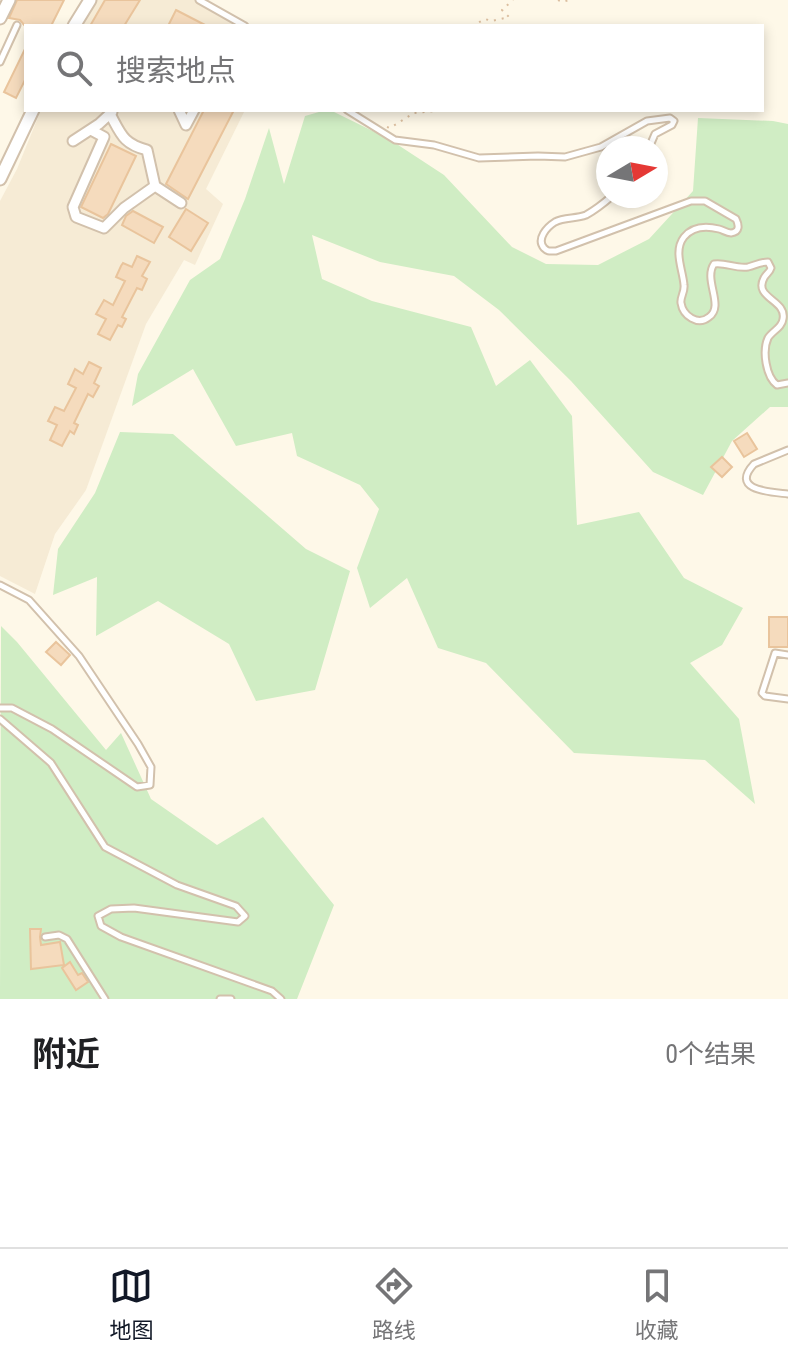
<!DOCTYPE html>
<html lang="zh">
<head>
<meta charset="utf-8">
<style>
	:root { --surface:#fff; --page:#f6f6f6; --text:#202124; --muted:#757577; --line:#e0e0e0; --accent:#111827 }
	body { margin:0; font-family:"Roboto Condensed","Noto Sans SC",sans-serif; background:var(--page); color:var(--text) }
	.compass { position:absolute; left:596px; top:136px; width:72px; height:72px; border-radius:50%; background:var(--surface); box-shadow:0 4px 12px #0003; rotate:80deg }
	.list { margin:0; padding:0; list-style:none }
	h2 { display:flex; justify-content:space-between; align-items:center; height:104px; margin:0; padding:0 32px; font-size:34px }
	h2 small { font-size:26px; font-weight:400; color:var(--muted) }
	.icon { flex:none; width:44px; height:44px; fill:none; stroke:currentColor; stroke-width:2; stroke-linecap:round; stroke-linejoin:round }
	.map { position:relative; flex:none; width:788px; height:999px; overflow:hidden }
	.search { position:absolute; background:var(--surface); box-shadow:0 4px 12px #0003; left:24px; right:24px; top:24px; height:88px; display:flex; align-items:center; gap:20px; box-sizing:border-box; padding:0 28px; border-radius:0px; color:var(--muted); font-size:30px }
	.sheet { height:248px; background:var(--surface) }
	nav { display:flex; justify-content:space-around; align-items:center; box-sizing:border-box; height:112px; border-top:2px solid var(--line); background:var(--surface); font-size:22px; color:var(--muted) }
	nav a { display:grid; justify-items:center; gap:4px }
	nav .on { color:var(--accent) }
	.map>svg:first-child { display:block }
</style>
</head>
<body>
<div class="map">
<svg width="788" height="999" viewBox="0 0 788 999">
	<rect width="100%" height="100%" fill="#fef8e8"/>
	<!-- residential -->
	<path fill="#f6ebd5" d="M93,0H202L244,26H77Z
		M41,110H245L206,189L223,204L195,265L184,260L146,324L86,490L55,534L35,594L0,576V201L17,169Z"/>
	<!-- green -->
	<path fill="#d0edc4" d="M326,110H330L389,139L444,175L512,247L546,264L598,265L649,239L693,191L698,118L773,121L788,124V407H770L732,441L703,495L653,472L571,381L499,310L454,276L380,262L312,235L322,279L372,301L471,327L496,386L530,360L572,416L577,525L639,512L684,578L743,608L722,645L690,663L739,719L755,804L705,760L574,753L486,663L438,648L407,578L370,608L357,568L379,509L360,485L297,456L292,433L236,446L193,369L132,406L138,374L190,280L220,259L245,199L269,128L284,184L305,116Z
		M120,432L173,434L306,549L350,571L315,690L256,701L229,644L158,601L96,636L97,577L53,595L58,549L95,493Z
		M1,626L17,642L106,750L121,733L151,799L217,845L263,817L334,905L297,999H0Z"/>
	<!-- building -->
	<path fill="#f5dbbd" stroke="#e9c49c" stroke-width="2" d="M17,0H64L51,26H25L20,20L9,18Z
		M105,0H140L124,26H90Z
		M176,10L207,26H168Z
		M26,47V78L16,98L4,92Z
		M204,110H234L188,199L166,184Z
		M111,144L136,156L108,214L103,218L81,207Z
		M186,209L208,223L191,251L169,237Z
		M133,211L163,227L154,243L122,225L126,216Z
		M137,256L150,262L142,276L147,279L142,290L137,288L122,317L126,319L122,327L118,325L110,340L98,334L106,319L96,314L104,300L113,305L125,281L116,277L121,266L123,263L132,267Z
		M89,362L101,368L94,383L99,386L93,397L88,394L74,423L78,425L74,434L70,431L62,446L50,440L57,425L48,421L55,407L64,411L76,388L68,384L75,369L83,374Z
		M747,433L757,449L744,457L734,441Z
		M722,457L732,467L722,477L711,467Z
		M769,617H788V647H769Z
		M56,642L70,655L61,665L46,652Z
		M30,929H41L40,937L41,945L60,942L64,965L31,969Z
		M70,962L78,975L82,973L88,982L76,990L62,968Z"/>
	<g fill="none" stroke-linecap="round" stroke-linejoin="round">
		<defs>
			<path id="service" d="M199,0L245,26
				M0,62L17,25
				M347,110L395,140L434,145L479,158L538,156L565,157L601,147L647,121L670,118L674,121L672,125L655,134L649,148
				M612,196C604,203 595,210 586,215C576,219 564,217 555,222C547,227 536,239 544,248C548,252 550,251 556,251L691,201H705L736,219C739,225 740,232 731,233C727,233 723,230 719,229C707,226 693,226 684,237C673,251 683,270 684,285C685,292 680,297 681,303C683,316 698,326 709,317C725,306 703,280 714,264C725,262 736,269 748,267C756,265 760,262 768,262L771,268C770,272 766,274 764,278C753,298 787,300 783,319C782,328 772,331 768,338C762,351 766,377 777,385L788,383
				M788,450L754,464C729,491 772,492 788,494
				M0,585L29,600L79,656L138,744L151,767L150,785L137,787L52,729L12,708H0
				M788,655L775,653L762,693L765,696L788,699
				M0,719L51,763L105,847L177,885L236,906L245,916L238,922L134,908L111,909L98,916L101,926L121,937L272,991L281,999
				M45,937L59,935L67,939L105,999
				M220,999H231"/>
			<path id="minor" d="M179,110L186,125L194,110
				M110,114C121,134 123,144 147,150L155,186
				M91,130L104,137L73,207L76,217L104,228L124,208L155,186L181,203
				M73,141L99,124L112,112"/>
			<path id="tertiary" d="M0,18L9,0
				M74,26L90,0
				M0,179L33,110"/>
		</defs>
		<!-- service casing -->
		<use href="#service" stroke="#d2c1ac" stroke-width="9"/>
		<!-- minor casing -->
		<use href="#minor" stroke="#d2c1ac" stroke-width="13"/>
		<!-- tertiary casing -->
		<use href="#tertiary" stroke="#d2c1ac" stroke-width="15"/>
		<!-- path -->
		<path stroke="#dbbe9f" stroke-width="2" stroke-dasharray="2 6" stroke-linecap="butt" d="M558,0L563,2L569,0
			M472,26L485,19L492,21L509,17L502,10L513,0
			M387,127L390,128L414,113L447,110"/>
		<!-- service -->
		<use href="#service" stroke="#fff" stroke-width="5"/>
		<!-- minor -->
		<use href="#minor" stroke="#fff" stroke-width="9"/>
		<!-- tertiary -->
		<use href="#tertiary" stroke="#fff" stroke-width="11"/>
	</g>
</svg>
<svg class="compass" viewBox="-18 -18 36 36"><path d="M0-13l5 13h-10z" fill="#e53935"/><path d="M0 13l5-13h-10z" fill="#757577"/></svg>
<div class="search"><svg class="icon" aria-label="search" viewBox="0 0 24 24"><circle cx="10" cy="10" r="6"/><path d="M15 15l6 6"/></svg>搜索地点</div>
</div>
<section class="sheet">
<h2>附近<small>0个结果</small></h2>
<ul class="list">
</ul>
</section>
<nav>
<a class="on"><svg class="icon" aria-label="map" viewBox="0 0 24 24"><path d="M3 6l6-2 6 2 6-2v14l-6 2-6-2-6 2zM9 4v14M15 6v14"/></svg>地图</a>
<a><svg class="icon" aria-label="directions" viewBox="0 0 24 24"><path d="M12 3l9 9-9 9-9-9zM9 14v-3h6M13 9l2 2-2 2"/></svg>路线</a>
<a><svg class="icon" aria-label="saved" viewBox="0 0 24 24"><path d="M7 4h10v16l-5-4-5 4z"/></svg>收藏</a>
</nav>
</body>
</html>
